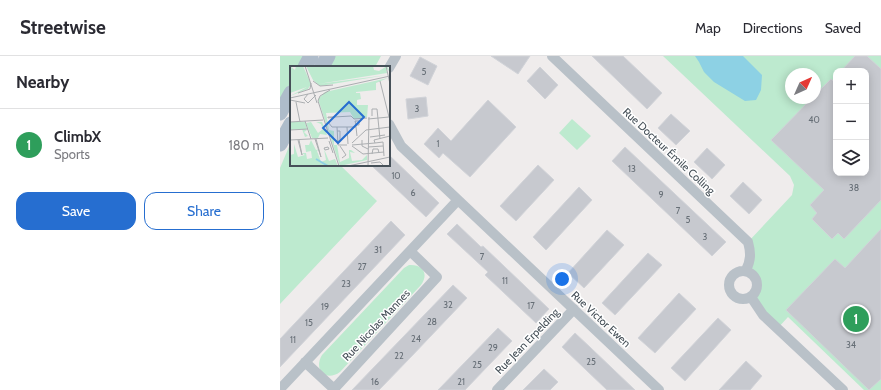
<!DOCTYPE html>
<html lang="en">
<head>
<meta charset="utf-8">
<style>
	:root { --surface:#fff; --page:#f7f7f7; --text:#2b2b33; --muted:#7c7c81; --line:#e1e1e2; --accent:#266ed0 }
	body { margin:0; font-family:Cabin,sans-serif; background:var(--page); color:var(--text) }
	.controls { position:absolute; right:12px; top:12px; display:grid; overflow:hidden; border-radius:8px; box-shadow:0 2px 10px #0003 }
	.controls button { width:36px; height:36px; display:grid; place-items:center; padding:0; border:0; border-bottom:1px solid var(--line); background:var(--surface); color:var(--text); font:20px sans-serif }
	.compass { position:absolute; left:505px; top:12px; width:36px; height:36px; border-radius:50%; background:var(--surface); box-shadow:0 2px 10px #0003; rotate:45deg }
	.you { position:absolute; left:282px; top:223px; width:14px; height:14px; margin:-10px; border:3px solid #fff; border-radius:50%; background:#1a73e8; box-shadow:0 0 0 6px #1a73e833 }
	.badge { display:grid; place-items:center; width:26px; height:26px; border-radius:50%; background:var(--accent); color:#fff; font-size:13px; font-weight:700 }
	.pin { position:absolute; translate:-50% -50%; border:2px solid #fff; box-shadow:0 1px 4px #0006 }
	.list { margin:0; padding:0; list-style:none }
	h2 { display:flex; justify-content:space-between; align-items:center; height:52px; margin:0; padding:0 16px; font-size:17px }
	h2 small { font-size:13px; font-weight:400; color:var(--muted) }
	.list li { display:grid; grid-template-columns:26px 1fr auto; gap:12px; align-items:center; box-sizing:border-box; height:72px; padding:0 16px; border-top:1px solid var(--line) }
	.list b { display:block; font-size:15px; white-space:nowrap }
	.list p { margin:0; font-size:13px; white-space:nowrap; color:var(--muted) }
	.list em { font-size:13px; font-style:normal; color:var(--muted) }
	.actions { display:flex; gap:8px; padding:12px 16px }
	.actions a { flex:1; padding:9px 0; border:1px solid var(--accent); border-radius:12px; text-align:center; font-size:14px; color:var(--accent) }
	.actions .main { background:var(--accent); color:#fff }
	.icon { flex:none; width:22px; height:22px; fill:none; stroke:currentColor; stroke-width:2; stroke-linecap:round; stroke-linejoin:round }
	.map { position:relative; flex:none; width:601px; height:334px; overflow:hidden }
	header { display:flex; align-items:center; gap:24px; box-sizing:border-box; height:56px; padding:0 20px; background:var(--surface); border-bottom:1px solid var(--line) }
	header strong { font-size:19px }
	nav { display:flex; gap:22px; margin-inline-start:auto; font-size:14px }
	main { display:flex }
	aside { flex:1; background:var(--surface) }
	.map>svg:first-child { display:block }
</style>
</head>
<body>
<header>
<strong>Streetwise</strong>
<nav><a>Map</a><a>Directions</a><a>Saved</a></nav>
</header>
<main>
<aside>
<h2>Nearby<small></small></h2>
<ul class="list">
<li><span class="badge" style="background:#2e9e5b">1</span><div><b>ClimbX</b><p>Sports</p></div><em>180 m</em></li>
</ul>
<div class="actions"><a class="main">Save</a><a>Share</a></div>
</aside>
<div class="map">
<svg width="601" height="334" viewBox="0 0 601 334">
	<rect width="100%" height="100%" fill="#efecec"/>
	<!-- green -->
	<path fill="#bdeacf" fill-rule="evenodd" d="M0,0H25L19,11H11V26L0,47Z
		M55,0H101L95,11H49Z
		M383,0H601V334H584L508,261L497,273L474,238C480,228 476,219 466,214L468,186L512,139L514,129L510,120ZM556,15H586V117H556ZM511,18H535V42H511Z
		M292,63L311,80L297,94L279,77Z
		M11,86V109H60L97,145L0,248V112Z
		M129,209C143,208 149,218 141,229L60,316C46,326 33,314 42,299L124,212Z"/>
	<!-- water -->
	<path fill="#8dd1e4" d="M415,0H463L482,19L481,34L476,44L465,45L434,26L424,16L419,6Z"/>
	<!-- building -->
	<path fill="#c7c9cf" stroke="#d1d3d8" d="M211,0H250L238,18Z
		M312,0H343L382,37L367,53Z
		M575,0H587L601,13V144L564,183L558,177L552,183L532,163L537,157L530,149L544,134L491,84L532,42H535V39L551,23L556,28V117H586V15H561Z
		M140,1L157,10L148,29L130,20Z
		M260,11L278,29L265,43L247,25Z
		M146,41L148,60L128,63L126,43Z
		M208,44L236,71L190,121L163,97L159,102L144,88L158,72L171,85Z
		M391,58L410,75L396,89L378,72Z
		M345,91L446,186L432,200L332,105Z
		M427,92L445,109L432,123L414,106Z
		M109,99L159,147L146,161L91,109H109Z
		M258,109L274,124L236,165L220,150Z
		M463,126L482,144L469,158L450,140Z
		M299,131L312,144L266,194L253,181Z
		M111,165L125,179L0,311V283Z
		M177,168L201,191L203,190L269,253L256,267L205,219L208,216L167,178Z
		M601,173V323L589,334L506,254L555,203L565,212Z
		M327,174L344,189L304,232L288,217Z
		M368,197L382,209L335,259L322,247Z
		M173,229L187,242L130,302L99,334H72Z
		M399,237L416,253L375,297L358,282Z
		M438,262L451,274L405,325L391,312Z
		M218,272L232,285L185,334H158Z
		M295,277L311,292L355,334H327L282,291Z
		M466,305L482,320L470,334H439Z
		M264,313L278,326L270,334H243Z"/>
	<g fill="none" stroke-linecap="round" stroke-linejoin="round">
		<!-- minor -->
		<path stroke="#b9c1c8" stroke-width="10" d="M272,0L468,186C471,197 471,204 466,214
			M109,12L116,0
			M109,68L121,90L379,334
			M449 229a14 14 0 1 1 28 0a14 14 0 1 1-28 0Z
			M471,241L483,259L563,334
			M25,306L54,333L157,221L130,195
			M0,333L178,144
			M217,334L294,253"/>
		<!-- primary -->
		<path stroke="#aebcca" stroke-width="15" d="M25,11L31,0
			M42,11L48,0
			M0,57L11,37
			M0,88L11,68"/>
	</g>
	<g text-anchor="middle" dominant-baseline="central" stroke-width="3" stroke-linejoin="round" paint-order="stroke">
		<!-- number labels -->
		<g font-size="9" fill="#666e76">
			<text x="144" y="15">5</text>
			<text x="137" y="52">3</text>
			<text x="534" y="63">40</text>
			<text x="158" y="87">1</text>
			<text x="352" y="112">13</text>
			<text x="116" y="119">10</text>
			<text x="574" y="131">38</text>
			<text x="133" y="136">6</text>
			<text x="381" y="138">9</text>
			<text x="398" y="154">7</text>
			<text x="408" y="163">5</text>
			<text x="425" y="180">3</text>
			<text x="98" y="193">31</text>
			<text x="202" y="200">7</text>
			<text x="82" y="210">27</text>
			<text x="225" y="224">11</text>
			<text x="66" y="227">23</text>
			<text x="168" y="248">32</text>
			<text x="251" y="249">17</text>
			<text x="45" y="250">19</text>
			<text x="152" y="265">28</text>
			<text x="29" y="266">15</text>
			<text x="136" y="282">24</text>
			<text x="13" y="283">11</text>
			<text x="571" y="288">34</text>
			<text x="213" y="291">29</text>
			<text x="119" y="299">22</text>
			<text x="311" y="305">25</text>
			<text x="197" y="308">25</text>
			<text x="95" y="325">16</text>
			<text x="181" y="325">21</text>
		</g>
		<!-- street labels -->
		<g font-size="11" fill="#465058" stroke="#fff">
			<text transform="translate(389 95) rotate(43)">Rue Docteur Émile Colling</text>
			<text transform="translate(321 263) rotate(43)">Rue Victor Ewen</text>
			<text transform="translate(96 269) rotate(-47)">Rue Nicolas Mannes</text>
			<text transform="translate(247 285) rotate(-46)">Rue Jean Erpelding</text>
		</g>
	</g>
	<!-- overview -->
	<g transform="translate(10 10)">
		<rect width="100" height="100" fill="#efecec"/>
		<path d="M0,0L5,4L6,0H13L21,18L18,23L0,30L17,21L0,27ZM16,0H83L84,4L89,5L97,0L100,6L96,2L97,7L28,18L97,9L30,20L23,14ZM98,12L86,17V24L66,26V33V27H70L71,33L67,34V39H78L77,51L64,53L60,46L36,47L39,64L44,65V79H47L50,96L59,92V84H61L65,87L60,86L62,95L72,94L77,89V94L50,100L28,33L35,26ZM0,56H15L17,63H12L17,64L14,66L18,70L15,71L12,63L0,64ZM21,56L28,67L33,63L31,58L26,56H32L37,69L30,68L28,72H22L16,57ZM21,74L26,84L29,83L27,85L31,96L36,94L34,83L39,95L45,93L48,100H0V89L4,88V78L8,91L15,89L12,87H16L17,93L22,92L21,85L16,86L15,79H19Z" fill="#bdeacf"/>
		<path fill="none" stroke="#8dd1e4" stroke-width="2" d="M26,93L38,100"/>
		<path fill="none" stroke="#abaeb1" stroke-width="1" d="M15,0L27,37M96,0L100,18M23,15L30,20L43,19M90,15L99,51M8,27L20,23L21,17M18,28L14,33L18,37L26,29M0,32L100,10M0,34L15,37M28,35L49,100M28,35L30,30L40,24M6,36L10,56M82,50V43H87L90,73M38,51H44L38,52ZM44,51L61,50L64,53M64,53L77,52M78,53L99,51M15,55L21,73M0,56L33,54M38,56L42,61H66L67,70M66,59H69V55H65L66,59V61M47,61L48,79H57M57,61L58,78M0,64L18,63M47,65H50V75H47M80,71L95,69M25,73L31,91L26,73M0,74L38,72M8,74L12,89L9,74M72,74V80L78,83M39,75L43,87M93,76L85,77L84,74L100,70M93,76L94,90M62,77L76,64L100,61M62,79L85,77M50,80L56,89L52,92M62,80L73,88L94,86M38,81L39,83L35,84L34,82ZM78,81L93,80M82,88L83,83H88L89,87M81,97L90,96L94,100M58,100L100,91M78,100L79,51"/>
		<path fill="#266ed0" fill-opacity="0.15" stroke="#266ed0" stroke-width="2" d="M59,36L74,51L48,77L33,62Z"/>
		<rect width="100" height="100" fill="none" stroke="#465058" stroke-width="2"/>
	</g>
</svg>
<div class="controls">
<button>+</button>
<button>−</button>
<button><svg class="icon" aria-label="layers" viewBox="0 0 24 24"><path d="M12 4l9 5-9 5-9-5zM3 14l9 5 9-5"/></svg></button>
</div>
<svg class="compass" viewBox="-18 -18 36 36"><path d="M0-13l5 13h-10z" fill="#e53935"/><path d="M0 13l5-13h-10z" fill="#7c7c81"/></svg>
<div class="you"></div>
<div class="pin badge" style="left:576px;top:263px;background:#2e9e5b">1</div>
</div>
</main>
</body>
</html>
